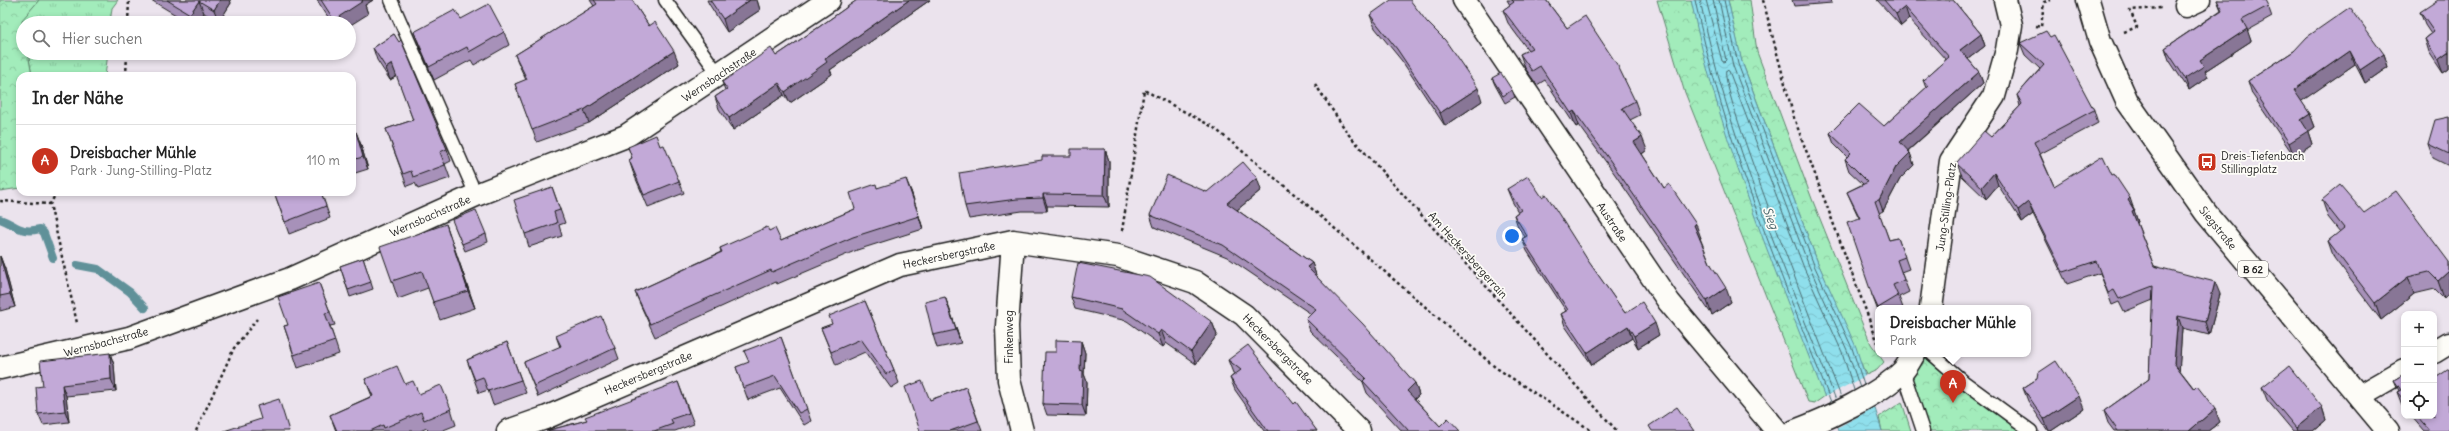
<!DOCTYPE html>
<html lang="de">
<head>
<meta charset="utf-8">
<style>
	:root { --surface:#fff; --page:#f2f2f2; --text:#222; --muted:#767676; --line:#e0e0e0; --accent:#c8321e }
	body { margin:0; font-family:Delius,sans-serif; background:var(--page); color:var(--text) }
	.controls { position:absolute; right:12px; bottom:12px; display:grid; overflow:hidden; border-radius:8px; box-shadow:0 2px 6px #0003 }
	.controls button { width:36px; height:36px; display:grid; place-items:center; padding:0; border:0; border-bottom:1px solid var(--line); background:var(--surface); color:var(--text); font:20px sans-serif }
	.you { position:absolute; left:1512px; top:236px; width:14px; height:14px; margin:-10px; border:3px solid #fff; border-radius:50%; background:#1a73e8; box-shadow:0 0 0 6px #1a73e833 }
	.badge { display:grid; place-items:center; width:26px; height:26px; border-radius:50%; background:var(--accent); color:#fff; font-size:13px; font-weight:700 }
	.pin { position:absolute; translate:-50% -33px; filter:drop-shadow(0 1px 2px #0008) }
	.pin::after { content:''; position:absolute; top:21px; width:14px; height:12px; background:inherit; clip-path:polygon(0 0,100% 0,50% 100%) }
	.popup { position:absolute; left:1875px; top:305px; width:156px; height:52px; box-sizing:border-box; display:grid; place-content:center; border-radius:8px; background:var(--surface); filter:drop-shadow(0 1px 3px #0005); font-size:13px; white-space:nowrap; color:var(--muted) }
	.popup b { font-size:15px; color:var(--text) }
	.popup::after { content:''; position:absolute; left:50%; top:100%; margin-left:-8px; border:8px solid transparent; border-top-color:var(--surface) }
	.list { margin:0; padding:0; list-style:none }
	h2 { display:flex; justify-content:space-between; align-items:center; height:52px; margin:0; padding:0 16px; font-size:17px }
	h2 small { font-size:13px; font-weight:400; color:var(--muted) }
	.list li { display:grid; grid-template-columns:26px 1fr auto; gap:12px; align-items:center; box-sizing:border-box; height:72px; padding:0 16px; border-top:1px solid var(--line) }
	.list b { display:block; font-size:15px; white-space:nowrap }
	.list p { margin:0; font-size:13px; white-space:nowrap; color:var(--muted) }
	.list em { font-size:13px; font-style:normal; color:var(--muted) }
	.icon { flex:none; width:22px; height:22px; fill:none; stroke:currentColor; stroke-width:2; stroke-linecap:round; stroke-linejoin:round }
	.map { position:relative; flex:none; width:2449px; height:431px; overflow:hidden }
	.search { position:absolute; background:var(--surface); box-shadow:0 2px 6px #0003; left:16px; top:16px; width:340px; height:44px; display:flex; align-items:center; gap:10px; box-sizing:border-box; padding:0 14px; border-radius:22px; color:var(--muted); font-size:15px }
	.panel { position:absolute; background:var(--surface); box-shadow:0 2px 6px #0003; left:16px; top:72px; width:340px; height:124px; border-radius:12px }
	.map>svg:first-child { display:block }
</style>
</head>
<body>
<div class="map">
<svg width="2449" height="431" viewBox="0 0 2449 431">
	<defs>
		<pattern id="grass-tufts" width="24" height="20" patternUnits="userSpaceOnUse"><rect width="24" height="20" fill="#a2ecbb"/><path d="M3 7l-1-3M5 7V3M7 7l1-3M15 17l-1-3M17 17v-4M19 17l1-3" fill="none" stroke="#8bcaa0"/></pattern>
		<pattern id="forest-crowns" width="20" height="18" patternUnits="userSpaceOnUse"><rect width="20" height="18" fill="#a2ecbb"/><path d="M2 6a3 3 0 1 1 6 0M12 15a3 3 0 1 1 6 0" fill="none" stroke="#8bcaa0"/></pattern>
		<pattern id="water-waves" width="16" height="10" patternUnits="userSpaceOnUse"><rect width="16" height="10" fill="#8fdfec"/><path d="M0 5q4-4 8 0t8 0" fill="none" stroke="#7bbfca"/></pattern>
	</defs>
	<rect width="100%" height="100%" fill="#ebe3ed"/>
	<filter id="ink" filterUnits="userSpaceOnUse"><feTurbulence type="fractalNoise" baseFrequency=".025" numOctaves="2"/><feDisplacementMap in="SourceGraphic" scale="8" xChannelSelector="R" yChannelSelector="G"/><feConvolveMatrix kernelMatrix="1 2 1 2 8 2 1 2 1" color-interpolation-filters="sRGB"/></filter>
	<g filter="url(#ink)">
		<!-- grass -->
		<path fill="url(#grass-tufts)" stroke="#5f846c" d="M39,0H118L112,8L110,23H23L22,19Z
			M28,53H108L105,76H32Z"/>
		<!-- forest -->
		<path fill="url(#forest-crowns)" stroke="#5f846c" d="M0,0H39L22,20L23,53H28L32,76H20V188L0,191Z
			M1657,0H1691L1717,102L1825,396L1815,403L1808,402L1684,90Z
			M1728,0H1750L1757,52L1812,199L1864,328L1871,344L1884,362L1877,370L1866,375L1818,263L1741,59Z
			M1914,354H1932L2031,431H1923L1903,371Z
			M1902,402L1911,431H1882L1879,417Z"/>
		<!-- water -->
		<path fill="url(#water-waves)" stroke="#619199" d="M1691,0H1728L1742,62L1818,263L1856,347L1882,431H1838C1784,290 1721,149 1691,0Z"/>
		<!-- pier -->
		<path fill="#ebe3ed" d="M1867,375L1877,406L1835,429L1823,398Z"/>
		<g fill="none" stroke-linecap="round" stroke-linejoin="round">
			<!-- shore -->
			<path stroke="#4a6a6f" stroke-width="1" d="M1695,0C1723,139 1780,271 1831,402
				M1700,0C1728,138 1785,270 1836,400
				M1706,0L1722,61L1724,62L1726,60L1713,0
				M1719,0L1733,66L1809,266L1847,350L1860,388
				M1724,0L1738,64L1814,265L1852,348L1864,385
				M1841,397C1827,360 1718,86 1726,70L1729,71L1804,268L1842,352L1854,390"/>
			<!-- stream -->
			<path stroke="#619199" stroke-width="8" d="M0,219C17,225 19,234 40,229L44,233L53,258
				M77,265L98,269L130,292L145,308"/>
			<defs>
				<path id="lane" d="M391,0L476,195
					M665,0L719,75
					M1932,354L1963,381L2031,431
					M1903,371L1923,431"/>
				<path id="street" d="M1464,0L1669,302L1777,431
					M2186,6L2199,0
					M1013,241L1007,326L1009,380L1022,431
					M1931,308L1951,161L1994,96L2007,50L2011,25L2005,0
					M2434,352L2449,343
					M0,368L129,338L290,279L476,195L626,136L829,0
					M2359,396L2404,370
					M508,431L545,418L900,265L1013,241L1118,256L1195,282L1244,315L1359,431
					M1795,431C1827,419 1878,395 1902,372C1907,367 1910,360 1914,354"/>
				<path id="primary" d="M2088,0L2100,41L2127,101L2206,213L2388,431"/>
			</defs>
			<!-- lane casing -->
			<use href="#lane" stroke="#1c1c1c" stroke-width="15"/>
			<!-- street casing -->
			<use href="#street" stroke="#1c1c1c" stroke-width="25"/>
			<!-- primary casing -->
			<use href="#primary" stroke="#1c1c1c" stroke-width="25"/>
			<!-- path -->
			<path stroke="#1c1c1c" stroke-width="2.5" stroke-dasharray="3 3" stroke-linecap="butt" d="M1763,0L1794,118L1878,343
				M128,23L129,0
				M2036,26L2041,27L2044,2L2051,0
				M2124,32L2137,27L2130,10L2161,8
				M126,76L127,53
				M1315,84L1349,135L1617,431
				M57,192L50,204L77,323
				M0,201L50,204
				M1122,231L1144,90L1213,127L1311,208L1495,367L1592,431
				M196,431L234,348L257,319"/>
			<!-- lane -->
			<use href="#lane" stroke="#fdfcf7" stroke-width="12"/>
			<!-- street -->
			<use href="#street" stroke="#fdfcf7" stroke-width="22"/>
			<!-- primary -->
			<use href="#primary" stroke="#fdfcf7" stroke-width="22"/>
		</g>
		<!-- wall -->
		<path fill="#a791b9" stroke="#1c1c1c" d="M151,0H230L231,3L219,22L204,13L197,23H189Z
			M317,0H373L365,5L368,14L349,23H332Z
			M590,0H632L649,26L679,64L589,123L537,142L515,84L526,80L520,67L515,55L594,6Z
			M707,0H757L760,10L727,32L709,4Z
			M857,0H930L830,70L832,74L790,103L784,95L733,130L719,109L715,97L725,90L722,82L776,56L819,27Z
			M1507,0H1546L1567,28L1635,101L1640,115L1630,120L1647,150L1642,154L1664,188L1701,238H1700L1710,263L1731,302L1712,315L1614,173L1579,125L1576,127L1545,80L1537,85L1525,68L1520,54L1528,50L1508,23L1503,10L1510,5Z
			M1792,0H1831L1832,3L1794,6Z
			M1877,0H1953L1981,34L1985,46L1968,59L1979,72L1983,83L1908,151L1910,153L1914,165L1900,179L1883,211L1879,213L1889,240L1898,238L1909,269L1901,272L1909,292L1899,297L1903,308H1878V311L1872,295L1859,218L1852,203L1847,192L1863,184L1849,171L1845,159L1847,157L1834,144L1830,133L1884,126L1926,88L1923,80L1946,60L1909,19L1901,26Z
			M2217,0L2268,6L2272,17L2247,31L2251,41L2205,71L2208,77L2189,90L2169,60L2165,48L2221,10Z
			M2449,0V69L2443,73L2429,52L2425,39L2431,34L2425,25L2420,12Z
			M1370,15L1482,101L1445,126L1402,61L1375,28Z
			M461,19L504,32L509,45L474,65L471,60L434,80L419,45L414,32Z
			M394,34L447,149L451,161L445,164L450,178L418,189L415,183L407,186L386,129L413,120L397,76L390,80L377,60L373,48Z
			M2050,37L2094,110L2098,123L2040,154L2054,186L2112,175L2135,210L2134,211L2138,222L2137,223L2154,266L2220,294L2209,335L2182,328L2179,369L2220,422L2208,431H2114L2108,423L2104,411L2149,379L2153,300L2124,312L2119,302L2112,305L2100,273L2067,284L2033,214L2022,222L1998,185L1986,199L1962,176L1957,164L1991,137L2020,106L2017,95L2040,69L2025,55L2020,43Z
			M2294,51L2384,54L2388,67L2365,83L2355,64L2301,101L2310,114L2315,127L2308,132L2312,144L2294,156L2252,94L2248,81Z
			M1492,78L1512,90L1515,97L1505,103L1495,85Z
			M2449,117V166L2433,158L2428,144Z
			M356,132L361,145L368,169L352,174V134Z
			M660,146L679,181L684,193L648,207L633,172L629,160L632,158L628,147Z
			M1105,149L1109,161V207L1047,206V211H1022L969,219L965,206L1071,156Z
			M552,187L565,223L559,225L562,236L529,247L525,234Z
			M877,188L911,191L923,229L857,250L777,284L776,282L655,337L640,304L635,292L721,252L720,248L769,231L781,241L855,209Z
			M1507,189L1542,197L1625,313L1659,335L1638,348L1632,338L1592,365L1565,326L1561,314L1566,311L1527,251L1522,239L1525,237L1518,227L1514,215L1518,212L1512,201Z
			M1261,190L1237,210L1312,263L1316,275H1315L1415,383L1419,395L1415,399L1440,426L1460,431H1402L1367,393L1363,382L1310,331L1306,319L1311,314L1227,257L1154,227L1150,215L1207,192Z
			M274,192H321L330,218L289,234Z
			M2322,200L2364,213L2449,262V293L2444,298L2435,289L2414,294L2381,320L2334,258L2328,241L2340,232L2328,217Z
			M455,227L486,234L488,242L465,251Z
			M452,241L475,308L440,320L428,288L398,299L392,281Z
			M0,256L5,269L15,307L0,311Z
			M363,258L373,289L350,297L340,266Z
			M319,283L335,325L330,326L339,354L298,368L284,326L288,325Z
			M945,297L961,343L937,348L933,335Z
			M1071,297L1212,322L1217,335L1196,364L1166,343L1163,347L1127,321L1075,309Z
			M865,301L894,370L899,383L891,388L865,352L836,365L821,328L832,324Z
			M556,336L615,348L619,359L538,397L524,362L560,347Z
			M781,337L811,421L804,425L780,388L748,400L736,367L748,363Z
			M1081,341L1085,353L1084,374L1087,382L1086,416L1047,415L1043,404L1056,352Z
			M507,342L526,393L493,405L488,390L479,393L467,360Z
			M110,353L114,365L116,391L66,396L69,422L43,425L38,414L43,386Z
			M1228,360L1294,404L1317,431H1264L1235,390L1230,378L1235,374L1233,373Z
			M2404,374V407L2402,405L2397,392L2399,391L2394,380Z
			M365,379L405,384L419,394L451,409L456,425L441,431H428L427,428L420,431H336L330,415L372,396Z
			M2037,379L2084,409L2051,431H2048L2028,401L2023,388Z
			M678,382L694,424L675,431H546L587,420Z
			M966,387L982,431H920L930,400Z
			M2262,387L2322,407L2326,420L2313,431H2293L2267,400Z
			M2411,416H2434L2449,431H2424Z"/>
		<!-- shaded-wall -->
		<path fill="#887696" stroke="#1c1c1c" d="M220,0H230L231,3L219,22L214,10Z
			M361,0H373L365,5L368,14L349,26V23H335L334,20Z
			M750,0H757L760,10L727,32L723,19Z
			M909,0H930L830,70L832,74L790,103L785,92L825,59Z
			M199,1L204,13L197,23H194L190,14Z
			M1905,7L1909,19L1901,26L1896,14Z
			M2247,29L2251,41L2205,71L2208,77L2189,90L2185,78L2200,60Z
			M1981,34L1985,46L1964,62L1960,50Z
			M674,51L679,64L589,123L584,110Z
			M2350,51L2355,64L2299,103L2294,90Z
			M2449,52V69L2443,73L2438,60Z
			M2384,54L2388,67L2365,83L2360,70Z
			M392,64L397,76L390,80L386,68Z
			M1979,72L1983,83L1904,154L1900,142Z
			M779,83L784,95L733,130L729,118Z
			M1478,88L1482,101L1445,126L1440,113Z
			M1574,111L1579,125L1576,127L1571,113Z
			M2310,114L2315,127L2308,132L2312,144L2294,156L2289,143L2301,120Z
			M356,132L361,145L368,169L363,157Z
			M1642,137L1647,150L1639,156L1634,142Z
			M1105,149L1109,161V207L1104,195Z
			M1910,153L1914,165L1900,179L1883,211L1879,200L1896,167Z
			M1994,173L1998,185L1986,199L1982,187Z
			M1257,178L1261,190L1231,215L1227,203Z
			M906,179L911,191L923,229L919,216Z
			M1043,194L1047,206V211L1043,198Z
			M2130,198L2138,222L2136,223L2128,200Z
			M2028,202L2033,214L2022,222L2018,210Z
			M446,224L452,241L475,308L468,291Z
			M1696,224L1701,238L1699,239L1694,225Z
			M0,256L5,269L15,307L10,294Z
			M1312,263L1316,275L1311,279L1307,267Z
			M2449,271V293L2444,298L2438,281Z
			M2408,277L2414,294L2381,320L2375,303Z
			M2215,282L2220,294L2209,335L2205,322Z
			M1726,288L1731,302L1712,315L1707,301Z
			M945,297L950,310L961,343L956,330Z
			M2178,316L2182,328L2179,375L2174,363Z
			M1212,322L1217,335L1196,364L1191,352Z
			M1655,323L1659,335L1638,348L1634,336Z
			M1628,326L1632,338L1592,365L1587,353Z
			M1161,330L1166,343L1163,347L1158,334Z
			M1081,341L1085,353L1084,374L1087,382L1086,416L1082,405L1080,370Z
			M110,353L114,365L116,391L111,379Z
			M1415,383L1419,395L1411,402L1407,391Z
			M62,385L66,396L69,422L65,411Z
			M2079,396L2084,409L2051,431H2049L2044,419Z
			M2322,407L2326,420L2313,431H2297L2296,428Z
			M2215,409L2220,422L2208,431H2189Z"/>
		<!-- building -->
		<path fill="#c2a9d7" stroke="#1c1c1c" d="M167,0H220L214,10L199,1L190,14Z
			M321,0H362L363,1L334,20Z
			M594,0H632L649,26L655,22L674,51L584,110L532,130L515,84L527,79L515,55L597,4Z
			M710,0H750L723,19Z
			M857,0H909L825,59L827,62L785,92L779,83L729,118L715,97L727,89L722,82L771,48L776,56L819,27Z
			M1391,0H1410L1427,22L1445,40L1478,88L1440,113L1397,49L1370,15Z
			M1512,0H1546L1567,28L1585,16L1618,66L1635,101L1622,108L1642,137L1634,142L1664,188L1669,184L1696,224L1694,225L1710,263L1726,288L1707,301L1609,159L1574,111L1571,113L1540,66L1532,71L1520,54L1532,48L1503,10L1514,2Z
			M1884,0H1953L1981,34L1960,50L1979,72L1900,142L1910,153L1896,167L1879,200L1875,201L1889,240L1898,238L1905,257L1897,260L1904,280L1893,285L1898,296L1878,308L1872,295L1847,222L1860,218L1847,192L1868,182L1845,159L1851,153L1830,133L1859,104L1884,126L1928,86L1923,80L1949,57L1905,7L1896,14Z
			M2217,0H2265L2268,6L2242,20L2247,29L2200,60L2204,66L2185,78L2165,48L2222,10Z
			M2438,0H2449V52L2438,60L2425,39L2434,32L2420,12Z
			M489,4L504,32L469,52L467,47L429,67L414,32L455,10L461,19Z
			M2350,7L2384,54L2360,70L2350,51L2294,90L2310,114L2301,120L2308,131L2289,143L2248,81L2294,51L2307,37Z
			M2046,31L2050,37L2054,35L2094,110L2034,142L2054,186L2103,156L2112,175L2114,174L2130,198L2128,200L2134,210L2132,211L2154,266L2215,282L2205,322L2178,316L2174,363L2194,389L2197,386L2215,409L2189,431H2118L2104,411L2149,379L2153,286L2119,299L2114,290L2108,293L2096,261L2063,272L2028,202L2018,210L1994,173L1982,187L1957,164V162L1984,131L1991,137L2022,104L2017,95L2044,65L2020,43Z
			M394,34L399,42L401,40L447,149L440,152L445,165L413,177L411,171L403,174L386,129L413,120L392,64L386,68L373,48Z
			M1501,73L1512,90L1503,96L1492,78Z
			M2449,117V154L2428,144L2435,120Z
			M356,132L363,157L352,160V134Z
			M656,135L660,146L664,145L679,181L644,195L629,160L632,158L628,147Z
			M1071,149H1105L1104,195L1043,194V198L1017,199L965,206L959,173L1042,160V156H1071Z
			M1243,162L1257,178L1227,203L1312,263L1307,267L1363,324L1415,383L1407,391L1440,426L1448,418L1460,431H1409L1363,381L1366,378L1306,319L1316,309L1223,245L1150,215L1167,175L1207,192Z
			M1528,176L1542,197L1546,194L1589,262L1625,313L1642,302L1655,323L1634,336L1628,326L1587,353L1561,314L1568,310L1522,239L1527,236L1514,215L1521,210L1507,189Z
			M906,179L919,216L853,237L772,272L771,270L650,324L635,292L722,252L720,248L767,227L769,231L775,228L781,241L855,209L850,193L876,184L877,188Z
			M2340,185L2364,213L2396,191L2449,262V271L2438,281L2429,272L2408,277L2375,303L2328,241L2344,228L2322,200Z
			M552,187L560,210L554,212L557,223L525,234L514,200Z
			M274,192H321L326,206L285,222Z
			M476,210L486,234L462,244L452,220Z
			M446,224L468,291L433,302L422,271L392,281L380,247Z
			M0,256L10,294L0,296Z
			M363,258L371,282L348,290L340,266Z
			M1078,263L1150,277L1212,322L1191,352L1161,330L1158,334L1122,309L1071,297Z
			M319,283L330,312L325,313L335,341L294,355L284,326L288,325L278,297Z
			M945,297L956,330L933,335L925,302Z
			M865,301L894,370L886,374L861,339L831,352L821,328L832,324L829,316Z
			M601,316L615,348L534,386L524,362L561,346L556,336Z
			M781,337L807,409L799,413L775,376L743,388L736,367L749,362L744,351Z
			M1056,340L1081,341L1080,370L1083,371L1082,405L1043,404L1045,352H1056Z
			M507,342L521,380L488,391L483,377L475,380L467,360Z
			M1248,345L1294,404L1296,402L1317,431H1268L1230,378L1241,370L1228,360Z
			M110,353L111,379L62,385L65,411L38,414L36,387L43,386L40,361Z
			M2056,361L2079,396L2044,419L2023,388L2037,379L2038,373Z
			M397,366L405,384L413,381L419,394L441,385L451,409L424,420L421,412L384,428L383,425L370,431H337L330,415L373,396L365,379Z
			M2289,366L2322,407L2296,428L2262,387Z
			M2449,369V431H2430L2417,416H2434V372L2437,377Z
			M2404,374V400L2397,392L2401,390L2394,380Z
			M922,381L930,400L966,387L978,421L950,431H920L905,387Z
			M678,382L689,413L671,419L673,424L654,431H546L587,420L585,417Z
			M279,399L289,431H224L261,419L257,406Z
			M1677,407L1694,431H1652L1649,426Z"/>
	</g>
	<!-- icons -->
	<defs>
		<symbol id="bus-square" viewBox="-11 -11 22 22"><rect x="-9" y="-9" width="18" height="18" rx="4" fill="#c8321e" stroke="#fdfcf7"/><path d="M-5-6H5V4H4V6H2V4H-2V6H-4V4H-5ZM-3.5-4V0h7V-4ZM-3.5 1.2v1.5H-2V1.2ZM2 1.2v1.5H3.5V1.2Z" fill="#fff"/></symbol>
	</defs>
	<g fill-rule="evenodd">
		<use href="#bus-square" x="2196" y="151" width="22" height="22"/>
	</g>
	<g text-anchor="middle" dominant-baseline="central" stroke-width="3.5" stroke-linejoin="round" paint-order="stroke">
		<!-- shield labels -->
		<rect fill="#fdfcf7" stroke="#605f5e" stroke-width="1" x="2238" y="261" width="30" height="16" rx="3"/>
		<g font-size="10" font-weight="bold" fill="#1c1c1c">
			<text x="2253" y="269">B 62</text>
		</g>
		<!-- street labels -->
		<g font-size="11" fill="#1c1c1c" stroke="#fdfcf7">
			<text transform="translate(719 75) rotate(-34)">Wernsbachstraße</text>
			<text transform="translate(1946 207) rotate(-82)">Jung-Stilling-Platz</text>
			<text transform="translate(430 216) rotate(-24)">Wernsbachstraße</text>
			<text transform="translate(1612 222) rotate(56)">Austraße</text>
			<text transform="translate(2218 228) rotate(51)">Siegstraße</text>
			<text transform="translate(949 255) rotate(-12)">Heckersbergstraße</text>
			<text transform="translate(1468 255) rotate(48)">Am Heckersbergerrain</text>
			<text transform="translate(1009 337) rotate(-90)">Finkenweg</text>
			<text transform="translate(106 342) rotate(-15)">Wernsbachstraße</text>
			<text transform="translate(1278 349) rotate(45)">Heckersbergstraße</text>
			<text transform="translate(648 373) rotate(-23)">Heckersbergstraße</text>
		</g>
		<!-- poi labels -->
		<g font-size="11" fill="#1c1c1c" stroke="#fdfcf7" text-anchor="start">
			<text x="2221" y="156">Dreis-Tiefenbach<tspan x="2221" dy="13">Stillingplatz</tspan></text>
		</g>
		<!-- water labels -->
		<g font-size="12" font-style="italic" fill="#446065" stroke="#fdfcf7">
			<text transform="translate(1771 218) rotate(69)">Sieg</text>
		</g>
	</g>
</svg>
<div class="controls">
<button>+</button>
<button>−</button>
<button><svg class="icon" aria-label="locate" viewBox="0 0 24 24"><circle cx="12" cy="12" r="6"/><path d="M12 2v4M12 18v4M2 12h4M18 12h4"/></svg></button>
</div>
<div class="you"></div>
<div class="pin badge" style="left:1953px;top:403px">A</div>
<div class="popup"><b>Dreisbacher Mühle</b>Park</div>
<div class="search"><svg class="icon" aria-label="search" viewBox="0 0 24 24"><circle cx="10" cy="10" r="6"/><path d="M15 15l6 6"/></svg>Hier suchen</div>
<section class="panel">
<h2>In der Nähe<small></small></h2>
<ul class="list">
<li><span class="badge">A</span><div><b>Dreisbacher Mühle</b><p>Park · Jung-Stilling-Platz</p></div><em>110 m</em></li>
</ul>
</section>
</div>
</body>
</html>
